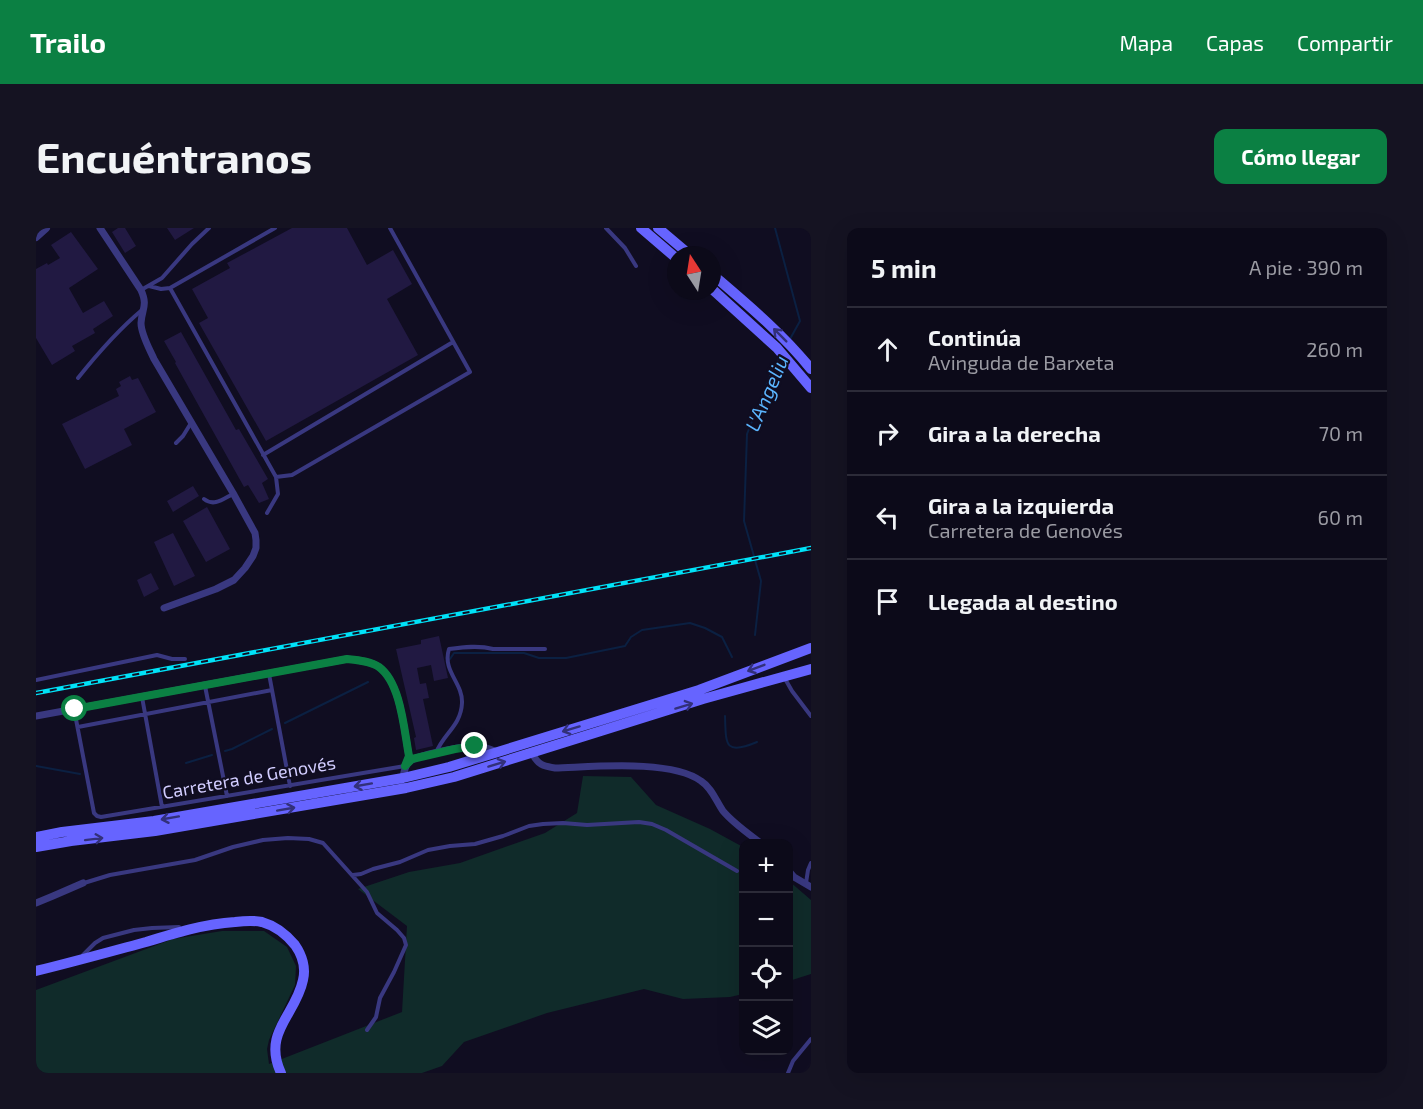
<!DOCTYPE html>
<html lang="es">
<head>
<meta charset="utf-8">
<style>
	:root { --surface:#0c0a19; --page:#151322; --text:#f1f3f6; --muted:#9a9aa2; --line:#2c2b38; --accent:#0b8043 }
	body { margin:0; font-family:"Exo 2",sans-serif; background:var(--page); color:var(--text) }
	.controls { position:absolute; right:18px; bottom:18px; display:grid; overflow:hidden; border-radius:12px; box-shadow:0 6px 24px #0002 }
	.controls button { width:54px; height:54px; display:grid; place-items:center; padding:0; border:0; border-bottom:2px solid var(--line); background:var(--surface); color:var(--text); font:30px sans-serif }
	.compass { position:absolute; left:631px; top:18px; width:54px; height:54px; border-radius:50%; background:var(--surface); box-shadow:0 6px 24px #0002; rotate:348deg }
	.stop { position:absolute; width:18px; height:18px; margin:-14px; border:4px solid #0b8043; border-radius:50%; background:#fff }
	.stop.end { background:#0b8043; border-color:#fff; box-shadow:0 2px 6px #0008 }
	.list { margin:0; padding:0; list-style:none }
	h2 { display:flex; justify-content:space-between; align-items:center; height:78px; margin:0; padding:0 24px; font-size:26px }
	h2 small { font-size:20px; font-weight:400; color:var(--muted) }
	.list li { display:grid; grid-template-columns:39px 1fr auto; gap:18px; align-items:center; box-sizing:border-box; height:84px; padding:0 24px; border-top:2px solid var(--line) }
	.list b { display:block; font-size:22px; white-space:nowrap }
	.list p { margin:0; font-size:20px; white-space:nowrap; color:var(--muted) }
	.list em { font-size:20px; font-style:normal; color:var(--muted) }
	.icon { flex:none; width:33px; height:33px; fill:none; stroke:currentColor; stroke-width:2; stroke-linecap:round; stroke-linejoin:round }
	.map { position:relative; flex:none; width:775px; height:845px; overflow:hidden; border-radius:12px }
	header { display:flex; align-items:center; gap:36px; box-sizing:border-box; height:84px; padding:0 30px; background:var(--accent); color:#fff }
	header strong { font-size:28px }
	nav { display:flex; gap:33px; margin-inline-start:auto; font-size:21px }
	.intro { display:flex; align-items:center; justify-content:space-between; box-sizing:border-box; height:144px; padding:0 36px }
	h1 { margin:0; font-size:42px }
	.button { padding:15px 27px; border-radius:12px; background:var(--accent); color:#fff; font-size:21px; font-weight:700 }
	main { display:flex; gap:36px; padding:0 36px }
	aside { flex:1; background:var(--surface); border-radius:12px; box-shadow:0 6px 24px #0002 }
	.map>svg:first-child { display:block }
</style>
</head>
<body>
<header>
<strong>Trailo</strong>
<nav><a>Mapa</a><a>Capas</a><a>Compartir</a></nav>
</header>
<div class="intro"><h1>Encuéntranos</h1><a class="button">Cómo llegar</a></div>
<main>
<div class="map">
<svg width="775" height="845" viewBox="0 0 775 845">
	<rect width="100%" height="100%" fill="#100d21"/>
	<!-- green -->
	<path fill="#102b2a" d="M547,548L595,549L620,577L674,601L707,619V766L694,769L647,771L608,761L511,785L428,814L406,838L386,845H0V762L137,711L186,703H228L251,719L260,738L259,757L233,812L231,821L233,836L366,784L371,698L322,661L373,644L424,635L509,605L541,585Z
		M753,653L775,672V746L753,753Z"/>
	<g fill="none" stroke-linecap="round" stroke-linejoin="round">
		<!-- stream -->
		<path stroke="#0b2042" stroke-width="2" d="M739,0L764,93L754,111
			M719,407L725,353L708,293L711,206L736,143L744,129
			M414,431L418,425H488L503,430H530L589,418L595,409L606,402L654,395L669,400L686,409L696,429
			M689,488C690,516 688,528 721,514
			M249,495L332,454
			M189,523L196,521L236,501
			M150,535L176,527
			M0,538L44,546"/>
	</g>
	<!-- building -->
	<path fill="#211942" d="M82,0H89L100,18L89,25L76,4Z
		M131,0H158L139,12Z
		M256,0H311L331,37L357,22L376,56L351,71L382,127L230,213L163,95L172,90L156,61L194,40L191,35Z
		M35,4L62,41L33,60L34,62L47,85L68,73L77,88L57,101L59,105L36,118L39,123L16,137L0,110V41L11,35L12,37L24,30L15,17Z
		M145,104L200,202L203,201L232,251L226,255L233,271L223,275L212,257L208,259L139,135L140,134L128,113Z
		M94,148L96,152L102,150L120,184L88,201L96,217L49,241L26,196L83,168L80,161L85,158L83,154Z
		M157,258L163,268L137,284L131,273Z
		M171,279L194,321L170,334L147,293Z
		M137,305L159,348L138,358L118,314Z
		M115,345L123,361L108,369L101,352Z
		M403,408L412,450L398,453L395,437L381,440L384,456L390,455L393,470L387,471L397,518L380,522L378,510L380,509L360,421L385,416V412Z"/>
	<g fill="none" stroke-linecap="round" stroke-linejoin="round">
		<!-- service -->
		<path stroke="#393880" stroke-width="4" d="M570,0L589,20L600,38
			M113,58L125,61L134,60L240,249L242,266L231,285
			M134,60L239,0
			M105,62L126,50L156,16L173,0
			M42,150C62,125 82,102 106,82
			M140,215L147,208L155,195
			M227,227L417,114
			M240,249L256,247L434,144L354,0
			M168,271C178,279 187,271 197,266
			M233,446L254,558
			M748,449L756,463L775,488
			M0,452L121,427L136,431H149
			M169,458L191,568
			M106,469L126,579
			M38,481L58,585L61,588L65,589L369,538
			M42,499L236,462
			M400,525C407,506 425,498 426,475C427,455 406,443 413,421C427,419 443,417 457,421H509
			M317,647L325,646L337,641L364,634L392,622L414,618L439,616L467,608L493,598L507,596L527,595L551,597L603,594L616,596L630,602L701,643
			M48,655L74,647L159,632L197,619L227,612L252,610L273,611L287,615L331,664L341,685L361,702L368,710L370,717L358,744L344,770L340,789L331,802
			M770,655L772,642L775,635
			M47,727L59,715L67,710L98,702L116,700L143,699
			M752,845L757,833L775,811"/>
		<!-- minor -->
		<path stroke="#393880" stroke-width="7" d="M64,0L105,62C112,78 106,80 105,95C105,106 113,120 118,131L197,265L219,305L220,312V320L217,328L209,340L198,352L180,361L128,380
			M0,488L311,431C321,432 335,433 343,439C365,455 368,502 373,528L369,538
			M496,525C502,537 507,538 519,540C556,539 635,531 665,553C676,560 680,573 687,583C698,596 713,606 726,616
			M367,550C368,543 369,537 374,533C382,527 428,518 439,518C447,518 454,521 461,524
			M752,642L758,649L775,659
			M0,675L17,668L47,655"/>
		<!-- tertiary -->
		<path stroke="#393880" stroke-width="8" d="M0,9L10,0"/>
		<!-- secondary -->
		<path stroke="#6664ff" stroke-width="10" d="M605,0L640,30
			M622,0L654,27
			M676,46C711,76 746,105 775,141
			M676,61L741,120L775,160
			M0,609L26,604L118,593L367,550L413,539L663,462L775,420
			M0,619L35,613L119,603L370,560L418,549L667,471L775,441
			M0,743C37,734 73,724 110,714C139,705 168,696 199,694C207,693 217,692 226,694C240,698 250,706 259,717C266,727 270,740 267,752C260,787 226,804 245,845"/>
		<defs>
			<path id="rail" d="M0,465L775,320"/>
		</defs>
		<!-- rail casing -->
		<use href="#rail" stroke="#00e2f8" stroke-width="4.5"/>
		<!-- rail -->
		<use href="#rail" stroke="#100d21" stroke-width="2" stroke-dasharray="7" stroke-linecap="butt"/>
	</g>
	<!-- one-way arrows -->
	<defs><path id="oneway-shaft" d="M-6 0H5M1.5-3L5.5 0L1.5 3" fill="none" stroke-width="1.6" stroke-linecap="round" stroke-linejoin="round" transform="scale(1.5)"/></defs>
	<g stroke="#32307a">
		<use href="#oneway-shaft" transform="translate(744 107) rotate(-135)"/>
		<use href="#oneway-shaft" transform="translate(720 440) rotate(159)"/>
		<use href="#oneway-shaft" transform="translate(648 478) rotate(-17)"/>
		<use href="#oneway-shaft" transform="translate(535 501) rotate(163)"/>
		<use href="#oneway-shaft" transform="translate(461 536) rotate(-17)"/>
		<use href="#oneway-shaft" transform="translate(327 557) rotate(170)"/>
		<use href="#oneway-shaft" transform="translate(250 581) rotate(-10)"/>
		<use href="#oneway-shaft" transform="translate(134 590) rotate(170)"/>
		<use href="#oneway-shaft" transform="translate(58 611) rotate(-7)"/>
	</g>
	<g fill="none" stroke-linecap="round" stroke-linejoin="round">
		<!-- route -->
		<path stroke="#0b8043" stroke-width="8" d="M39,481L311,431C321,432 335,433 343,439C365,455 368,502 373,528L369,538L376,531L419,521L439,518"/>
	</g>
	<g text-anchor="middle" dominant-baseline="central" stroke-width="4.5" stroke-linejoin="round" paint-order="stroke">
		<!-- street labels -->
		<g font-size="18" fill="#d2cdff" stroke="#100d21">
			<text transform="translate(213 549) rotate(-10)">Carretera de Genovés</text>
		</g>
		<!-- water labels -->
		<g font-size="20" font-style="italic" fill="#5bb5ff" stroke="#100d21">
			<text transform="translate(730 165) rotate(-67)">L'Angeliu</text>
		</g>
	</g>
</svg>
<div class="controls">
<button>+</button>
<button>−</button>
<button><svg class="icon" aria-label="locate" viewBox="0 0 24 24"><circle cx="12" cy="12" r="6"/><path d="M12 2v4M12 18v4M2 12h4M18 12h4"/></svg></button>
<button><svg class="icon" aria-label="layers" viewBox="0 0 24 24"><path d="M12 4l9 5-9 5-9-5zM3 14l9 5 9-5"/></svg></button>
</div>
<svg class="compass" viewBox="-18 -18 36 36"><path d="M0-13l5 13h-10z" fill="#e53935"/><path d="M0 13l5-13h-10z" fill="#9a9aa2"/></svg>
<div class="stop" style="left:39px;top:481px"></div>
<div class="stop end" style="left:439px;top:518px"></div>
</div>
<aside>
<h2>5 min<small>A pie · 390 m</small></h2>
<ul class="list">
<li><svg class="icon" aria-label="ahead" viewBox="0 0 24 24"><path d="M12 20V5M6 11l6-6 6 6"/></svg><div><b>Continúa</b><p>Avinguda de Barxeta</p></div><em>260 m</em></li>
<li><svg class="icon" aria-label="right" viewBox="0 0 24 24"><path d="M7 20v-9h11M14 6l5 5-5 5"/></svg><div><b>Gira a la derecha</b></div><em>70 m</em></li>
<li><svg class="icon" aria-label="left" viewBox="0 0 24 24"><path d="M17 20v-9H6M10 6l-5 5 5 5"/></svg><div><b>Gira a la izquierda</b><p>Carretera de Genovés</p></div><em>60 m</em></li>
<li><svg class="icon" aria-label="arrive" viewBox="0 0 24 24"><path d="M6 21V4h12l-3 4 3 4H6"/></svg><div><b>Llegada al destino</b></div></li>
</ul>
</aside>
</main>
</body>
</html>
